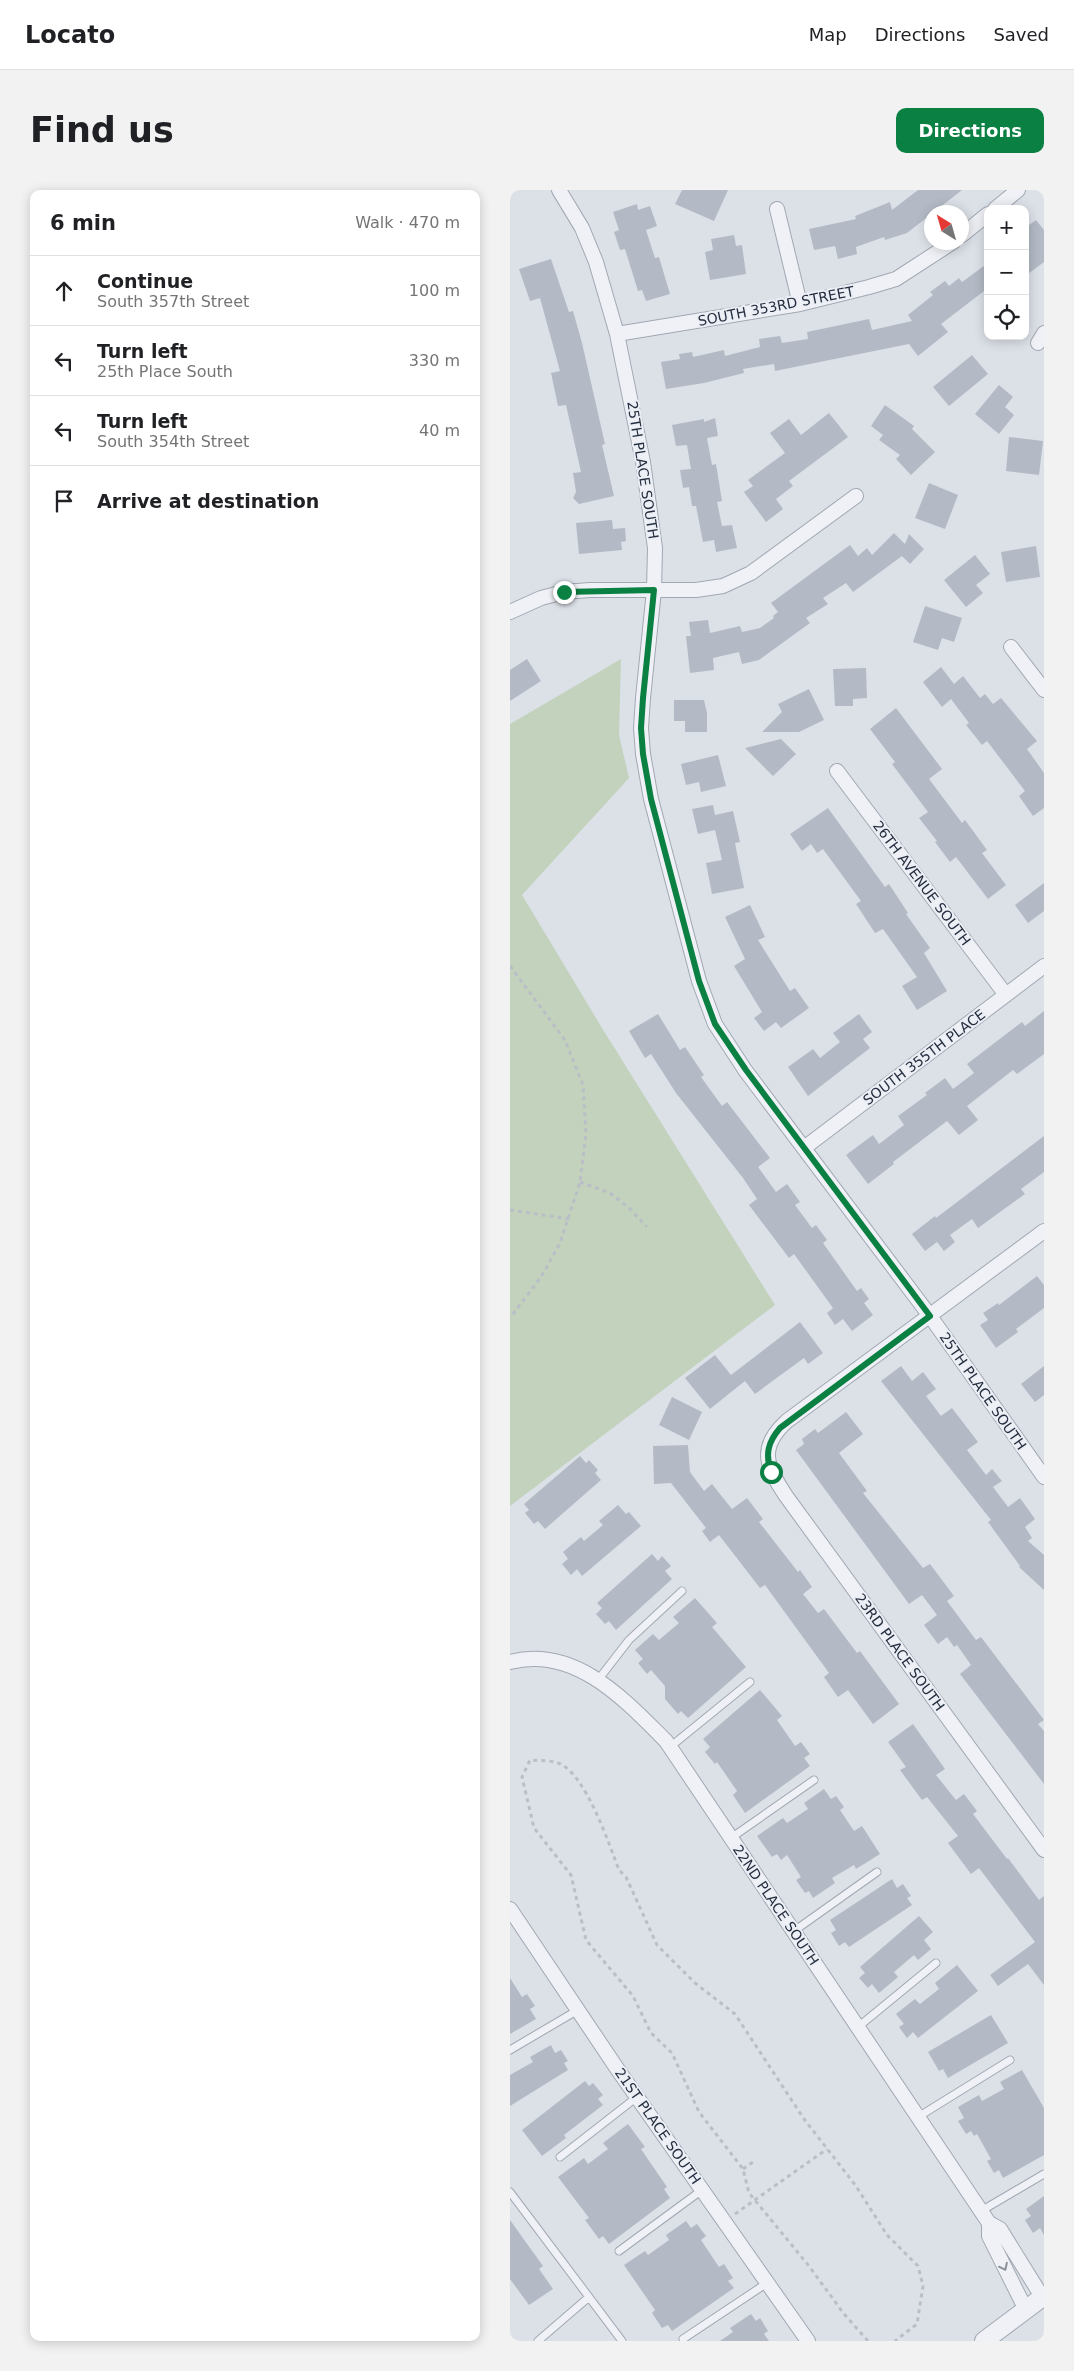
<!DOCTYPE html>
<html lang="en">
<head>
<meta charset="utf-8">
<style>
	:root { --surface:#fff; --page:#f2f2f2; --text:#202124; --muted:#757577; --line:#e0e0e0; --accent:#0b8043 }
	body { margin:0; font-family:"DejaVu Sans",sans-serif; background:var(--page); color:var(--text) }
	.controls { position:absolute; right:15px; top:15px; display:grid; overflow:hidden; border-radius:10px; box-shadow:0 2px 12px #0003 }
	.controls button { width:45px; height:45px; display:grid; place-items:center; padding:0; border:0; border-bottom:1px solid var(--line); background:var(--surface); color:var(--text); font:25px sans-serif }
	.compass { position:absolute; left:414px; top:15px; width:45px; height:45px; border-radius:50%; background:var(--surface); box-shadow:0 2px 12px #0003; rotate:323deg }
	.stop { position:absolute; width:15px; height:15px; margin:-11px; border:4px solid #0b8043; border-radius:50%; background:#fff }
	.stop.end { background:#0b8043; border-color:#fff; box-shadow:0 1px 5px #0008 }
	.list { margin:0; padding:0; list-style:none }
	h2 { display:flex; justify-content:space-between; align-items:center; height:65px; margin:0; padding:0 20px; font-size:21px }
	h2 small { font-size:16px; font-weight:400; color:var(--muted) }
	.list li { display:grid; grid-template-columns:32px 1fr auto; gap:15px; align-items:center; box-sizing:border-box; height:70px; padding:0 20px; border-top:1px solid var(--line) }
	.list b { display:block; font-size:19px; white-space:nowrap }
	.list p { margin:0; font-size:16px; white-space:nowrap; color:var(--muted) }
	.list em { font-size:16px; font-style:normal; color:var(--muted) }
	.icon { flex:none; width:28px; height:28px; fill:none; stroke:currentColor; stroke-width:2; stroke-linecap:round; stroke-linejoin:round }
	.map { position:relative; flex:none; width:534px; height:2151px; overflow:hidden; border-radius:10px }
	header { display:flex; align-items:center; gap:30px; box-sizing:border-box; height:70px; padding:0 25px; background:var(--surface); border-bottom:1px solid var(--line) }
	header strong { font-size:24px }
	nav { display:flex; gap:28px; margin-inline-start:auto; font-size:18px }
	.intro { display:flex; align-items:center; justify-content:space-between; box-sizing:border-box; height:120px; padding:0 30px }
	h1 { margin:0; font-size:35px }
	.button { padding:12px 22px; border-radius:10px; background:var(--accent); color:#fff; font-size:18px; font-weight:700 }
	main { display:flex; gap:30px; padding:0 30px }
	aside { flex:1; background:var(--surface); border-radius:10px; box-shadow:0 2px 12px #0003 }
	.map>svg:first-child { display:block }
</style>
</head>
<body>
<header>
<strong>Locato</strong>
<nav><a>Map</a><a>Directions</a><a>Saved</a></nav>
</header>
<div class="intro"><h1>Find us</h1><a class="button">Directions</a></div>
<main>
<aside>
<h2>6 min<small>Walk · 470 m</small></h2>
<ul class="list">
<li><svg class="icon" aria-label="ahead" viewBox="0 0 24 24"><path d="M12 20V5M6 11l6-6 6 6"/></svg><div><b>Continue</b><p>South 357th Street</p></div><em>100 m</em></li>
<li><svg class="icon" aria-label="left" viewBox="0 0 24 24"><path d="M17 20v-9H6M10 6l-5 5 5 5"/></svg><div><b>Turn left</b><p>25th Place South</p></div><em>330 m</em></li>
<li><svg class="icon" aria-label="left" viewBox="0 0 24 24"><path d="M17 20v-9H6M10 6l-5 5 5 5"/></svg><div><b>Turn left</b><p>South 354th Street</p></div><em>40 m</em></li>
<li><svg class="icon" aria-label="arrive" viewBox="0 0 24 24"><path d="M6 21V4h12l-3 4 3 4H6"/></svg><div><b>Arrive at destination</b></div></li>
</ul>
</aside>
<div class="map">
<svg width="534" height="2151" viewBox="0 0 534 2151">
	<rect width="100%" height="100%" fill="#dce1e8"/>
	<!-- green -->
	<path fill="#c2d2bc" d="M111,469L109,545L119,588L12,705L92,838L265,1115L0,1316V534Z"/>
	<!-- building -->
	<path fill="#b3bac5" d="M172,0H218L204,31L165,14Z
		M408,0H452L397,43L375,50L374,47L346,57L347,64L328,69L325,56L304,60L299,39L346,29L345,26L380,12L382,20Z
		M127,14L128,20L140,16L147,36L136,40L145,68L149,67L160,104L136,111L132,100L128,101L115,59L110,60L104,42L109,40L103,22Z
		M526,30L534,40V72L515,86V38Z
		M224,45L226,56L232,55L236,84L200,90L195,62L203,60L201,49Z
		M41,69L59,122L63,121L72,153L95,254L92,255L104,306L69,314L63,308L66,302L63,283L71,282L56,215L48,216L41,183L50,181L30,108L20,111L9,79Z
		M478,73V98L431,134L438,142L408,166L399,154L265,181L264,174L233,179L234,183L194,193L156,199L151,172L170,169L169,164L182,162L183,167L214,160L215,166L250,157L249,149L270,146L272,153L298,149L297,142L359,129L362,140L402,131L398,125L423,105L420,102L435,91L439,96L449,88L452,92Z
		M462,165L478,184L439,216L423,197Z
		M489,195L503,207L495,217L504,225L489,244L465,224Z
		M375,215L404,236L402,239L425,262L401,285L386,269L390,265L369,250L373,245L361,236Z
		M319,223L338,247L279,291L283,296L266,309L273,319L256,332L234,302L243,296L238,290L275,263L260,243L279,229L291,245Z
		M205,228L208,246L197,248L202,275L206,274L212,311L207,312L212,336L222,335L227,358L206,362L204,350L193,352L186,316H182L179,297L173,298L170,280L181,279L177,255L166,256L162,235L194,229V232Z
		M499,247L533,251L529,285L496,281Z
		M419,293L448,305L435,339L405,328Z
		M102,330L103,339L115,338L116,351L111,352L112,360L69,364L66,333Z
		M384,343L395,354L399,344L414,359L400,374L392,366L343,402L336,393L313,408L318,414L296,428L300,433L249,470L232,474L229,462L203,468L204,480L180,483L176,446H181L179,432L198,430L200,443L230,436L232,442L250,438L264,428L263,426L268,422L261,413L340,355L348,366L357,358L362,365Z
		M526,356L530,387L496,392L491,362Z
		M465,365L480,384L466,395L473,403L456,417L434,390Z
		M415,416L452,428L444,452L432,448L428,460L403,452Z
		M17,469L31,491L0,511V480Z
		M431,477L444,494L453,486L470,508L475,504L483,514L491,508L527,551L517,559L534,583V618L523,626L509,606L515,601L477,551L472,555L456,535L459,533L441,509L432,517L413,492Z
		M356,478L357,508L343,509V516H325L323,479Z
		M299,499L314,530L289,542H252L272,522L268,514Z
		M164,510H194L197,523V542H175V531H164Z
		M386,518L432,579L419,589L452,633L455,630L477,660L472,663L496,695L478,709L446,667L440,672L425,652L427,651L409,628L418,622L382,574L385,572L360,539Z
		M271,549L286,564L263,586L235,558Z
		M208,565L216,596L191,602L189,592L176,595L171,574Z
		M203,615L205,625L223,621L230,652L225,653L234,698L202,704L196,673L212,670L205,640L188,644L182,619Z
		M318,618L375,697L379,694L398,723L396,724L420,758L414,763L437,801L407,820L392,796L407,787L373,739L365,743L346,714L351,711L313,659L307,663L301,654L292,661L280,644Z
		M534,693V721L518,733L505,715Z
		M240,715L255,747L248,750L280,801L285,798L299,818L271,838L266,832L254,841L244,828L252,822L224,776L235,769L215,727Z
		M534,821V864L507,884L503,880L457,916L468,930L449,945L437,931L383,972L384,974L358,994L336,965L363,945L369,954L394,935L388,926L417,905L415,903L435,888L443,899L464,883L457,874L512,832L515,836Z
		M148,824L170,860L175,857L194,885L191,887L212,916L217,912L260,968L248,977L266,1002L277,994L290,1012L285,1015L302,1038L306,1035L317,1050L313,1053L347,1101L351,1098L359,1109L354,1113L363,1125L342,1141L333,1129L325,1135L317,1123L323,1118L284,1064L279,1068L239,1015L247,1009L233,988L166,903L141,864L135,868L119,841Z
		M349,824L362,842L353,849L360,858L298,906L278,877L303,859L310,868L330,852L323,843Z
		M534,946V982L511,999L515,1004L468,1038L462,1029L440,1045L445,1052L434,1061L427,1052L415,1061L402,1044L425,1026L426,1028Z
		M527,1086L534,1095V1118L506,1139L508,1142L486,1158L470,1135L478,1130L473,1123L488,1113L489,1115Z
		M290,1132L313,1163L298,1174L294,1168L245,1204L235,1191L200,1219L175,1188L205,1165L221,1185Z
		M391,1176L402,1191L413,1182L426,1199L416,1206L431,1226L442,1218L468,1252L457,1260L476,1285L482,1279L492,1291L483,1297L498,1317L510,1308L525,1329L515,1337L522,1348L518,1351L534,1365V1400L509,1377L510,1376L478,1332L481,1330L371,1191Z
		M534,1176V1205L525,1212L511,1194Z
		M162,1207L192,1222L179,1250L149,1235Z
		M336,1222L353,1244L329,1263L357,1301L353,1303L413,1378L420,1374L444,1406L437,1411L466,1450L471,1447L534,1530L528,1534L534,1541V1594L450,1484L461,1475L447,1455L444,1457L437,1447L428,1454L414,1435L427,1425L412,1405L399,1414L286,1260L294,1254L292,1249L305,1239L308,1243Z
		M178,1255L180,1282L194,1301L202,1294L222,1319L237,1308L253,1329L249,1332L288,1382L290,1380L302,1397L293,1404L308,1423L314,1419L347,1463L350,1461L389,1514L363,1534L338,1500L328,1507L314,1487L319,1483L255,1395L250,1398L209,1345L200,1352L192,1341L196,1338L161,1293L144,1294L143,1256Z
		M70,1266L76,1273L79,1270L88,1280L85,1283L91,1290L35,1339L28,1331L24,1334L15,1323L19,1320L14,1314Z
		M108,1315L116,1324L119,1322L131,1336L72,1386L67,1379L61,1385L52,1374L58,1369L53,1362L71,1347L74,1351L93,1335L89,1331Z
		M142,1364L148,1371L152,1366L161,1376L155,1381L162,1389L106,1440L99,1431L95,1434L86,1424L92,1418L87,1413Z
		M185,1408L207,1433L202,1437L236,1477L178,1528L171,1521L168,1524L155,1509V1496L141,1480L137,1484L128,1473L133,1469L125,1460L143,1444L149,1450L169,1433L163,1427Z
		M250,1500L272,1526L267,1530L285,1556L291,1552L300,1564L294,1568L300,1576L235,1623L223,1605L227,1601L207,1572L205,1574L195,1562L200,1557L193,1549Z
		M403,1534L435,1579L426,1585L446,1610L454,1604L467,1621L463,1624L497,1669L498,1668L529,1710L534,1706V1795L518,1774L488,1796L480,1785L525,1752L469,1678L461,1684L438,1653L448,1646L417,1607L412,1610L390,1580L396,1577L378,1552Z
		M314,1599L321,1609L326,1606L334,1617L330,1620L344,1641L352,1636L370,1664L346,1679L344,1675L322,1688L325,1693L303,1708L299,1701L295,1703L286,1690L291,1687L277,1665L271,1670L267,1664L262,1667L247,1646L273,1628L277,1633L298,1619L294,1613Z
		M382,1689L387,1698L393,1694L401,1706L397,1708L402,1715L339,1757L335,1752L329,1756L321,1743L326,1740L320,1730Z
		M409,1726L423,1742L414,1750L421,1759L408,1770L404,1765L384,1782L388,1787L369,1803L362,1794L358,1798L349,1788L355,1783L350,1777Z
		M447,1775L468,1801L408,1848L403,1842L397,1848L389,1837L394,1834L386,1824L405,1809L410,1814L429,1799L425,1793Z
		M0,1788L12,1807L17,1804L25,1816L20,1819L26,1829L0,1844Z
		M481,1825L498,1853L438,1888L433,1879L429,1881L418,1862Z
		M41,1855L45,1863L51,1860L58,1871L54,1873L58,1880L0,1916V1885L23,1872L20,1867Z
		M512,1880L534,1918V1965L493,1988L489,1980L484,1983L477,1971L481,1969L467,1944L464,1946L461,1941L456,1944L448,1931L454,1928L448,1917L469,1905L472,1911L494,1899L490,1892Z
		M75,1891L79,1896L83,1893L93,1905L88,1909L93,1915L54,1945L56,1948L32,1966L12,1940Z
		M118,1934L135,1957L131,1959L157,1997L154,1999L160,2008L99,2054L93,2046L89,2049L75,2030L79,2028L48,1987L74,1968L78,1974L98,1959L93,1953Z
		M534,2006V2045L530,2038L523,2043L515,2030L521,2026L516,2019Z
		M0,2030L33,2076L29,2079L43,2099L19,2115L0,2089Z
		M176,2031L181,2038L187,2034L196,2046L191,2050L209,2077L214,2074L223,2088L218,2091L224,2098L162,2141L158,2135L152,2138L142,2123L145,2120L114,2075L135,2061L138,2065L159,2050L156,2045Z
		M241,2124L246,2131L250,2128L258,2141L254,2144L259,2151H210L223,2142L220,2138Z"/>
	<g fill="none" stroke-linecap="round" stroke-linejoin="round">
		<defs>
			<path id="service" d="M88,1490L119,1450L172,1401
				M160,1557L240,1492
				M221,1648L304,1590
				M284,1741L367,1682
				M348,1837L426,1773
				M0,1860L68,1820
				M408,1927L500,1870
				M50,1967L127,1907
				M0,2002L112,2151
				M471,2021L534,1984
				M109,2061L192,2000
				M173,2149L257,2093
				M28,2151L79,2107"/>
			<path id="minor" d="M49,0L72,38L86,72L107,144L133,272L145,358L144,400L133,508L131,538L133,564L141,609L189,791L205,834L235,880L420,1126L534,1287
				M267,19L290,114
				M485,19L508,0
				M452,45L478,24
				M107,144L290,114L359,97L386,89L443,52
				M528,153L534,143
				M0,422L31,408L54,402L80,400H186L213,396L241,383L346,306
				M501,457L534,500
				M327,581L496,805
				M294,958L534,776
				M534,1041L277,1231C247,1258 257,1277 276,1306L534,1660
				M0,1472C65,1455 115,1510 156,1551L479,2033L490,2039L534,2110
				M0,1719L108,1880L298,2151
				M479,2033V2046L516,2120"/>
			<path id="tertiary" d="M474,2151L534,2106"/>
		</defs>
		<!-- service casing -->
		<use href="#service" stroke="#a1a8b2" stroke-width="9"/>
		<!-- minor casing -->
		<use href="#minor" stroke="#a1a8b2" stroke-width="16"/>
		<!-- tertiary casing -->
		<use href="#tertiary" stroke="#a1a8b2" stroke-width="20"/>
		<!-- path -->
		<path stroke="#babec6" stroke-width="3" stroke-dasharray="4 4" stroke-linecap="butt" d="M0,776L55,850L73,895L76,944L70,992L50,1053L31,1087L0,1128
			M70,992L100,1003L119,1018L137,1037
			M0,1020L59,1029
			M233,1979L243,1972
			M225,2024L317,1959
			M358,2151L334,2124L299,2076L239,2003L233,1979L189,1922L162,1863L141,1843L123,1806L76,1750L61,1685L24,1638L12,1587L20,1570C29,1571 40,1570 48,1573C75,1582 99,1654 109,1680L116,1687L147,1755L185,1793L225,1824L294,1929L346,1996L377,2045L408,2076L413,2096L407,2134L385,2151"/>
		<!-- service -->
		<use href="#service" stroke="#eff1f6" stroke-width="7"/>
		<!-- minor -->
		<use href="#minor" stroke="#eff1f6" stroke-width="14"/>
		<!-- tertiary -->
		<use href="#tertiary" stroke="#eff1f6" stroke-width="18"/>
	</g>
	<!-- one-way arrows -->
	<defs><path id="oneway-chevron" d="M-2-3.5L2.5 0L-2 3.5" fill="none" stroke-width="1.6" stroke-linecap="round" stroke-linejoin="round" transform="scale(1.25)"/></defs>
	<use stroke="#8a909a" href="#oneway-chevron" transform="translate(494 2077) rotate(64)"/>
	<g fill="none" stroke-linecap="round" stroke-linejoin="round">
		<!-- route -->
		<path stroke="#0b8043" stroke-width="6" d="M54,402L144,400L133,508L131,538L133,564L141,609L189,791L205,834L236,880L420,1126L270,1238C258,1252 255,1264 261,1282"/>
	</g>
	<g text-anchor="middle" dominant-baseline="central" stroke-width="4" stroke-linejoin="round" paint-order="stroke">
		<!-- street labels -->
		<g font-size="14" fill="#252e3f" stroke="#ebeff5">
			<text transform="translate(266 116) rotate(-11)">SOUTH 353RD STREET</text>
			<text transform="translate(133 280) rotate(81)">25TH PLACE SOUTH</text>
			<text transform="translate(412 693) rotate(53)">26TH AVENUE SOUTH</text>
			<text transform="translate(414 867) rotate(-37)">SOUTH 355TH PLACE</text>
			<text transform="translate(473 1201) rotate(55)">25TH PLACE SOUTH</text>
			<text transform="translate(390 1462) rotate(54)">23RD PLACE SOUTH</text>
			<text transform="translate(266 1715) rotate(56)">22ND PLACE SOUTH</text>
			<text transform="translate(148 1936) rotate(55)">21ST PLACE SOUTH</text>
		</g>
	</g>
</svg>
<div class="controls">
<button>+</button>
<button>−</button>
<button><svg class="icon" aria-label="locate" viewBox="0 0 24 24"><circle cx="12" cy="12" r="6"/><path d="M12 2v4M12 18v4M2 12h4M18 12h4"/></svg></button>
</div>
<svg class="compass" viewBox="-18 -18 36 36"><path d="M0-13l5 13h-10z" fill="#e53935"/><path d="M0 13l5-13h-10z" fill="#757577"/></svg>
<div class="stop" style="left:261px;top:1282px"></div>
<div class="stop end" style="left:54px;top:402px"></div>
</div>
</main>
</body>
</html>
